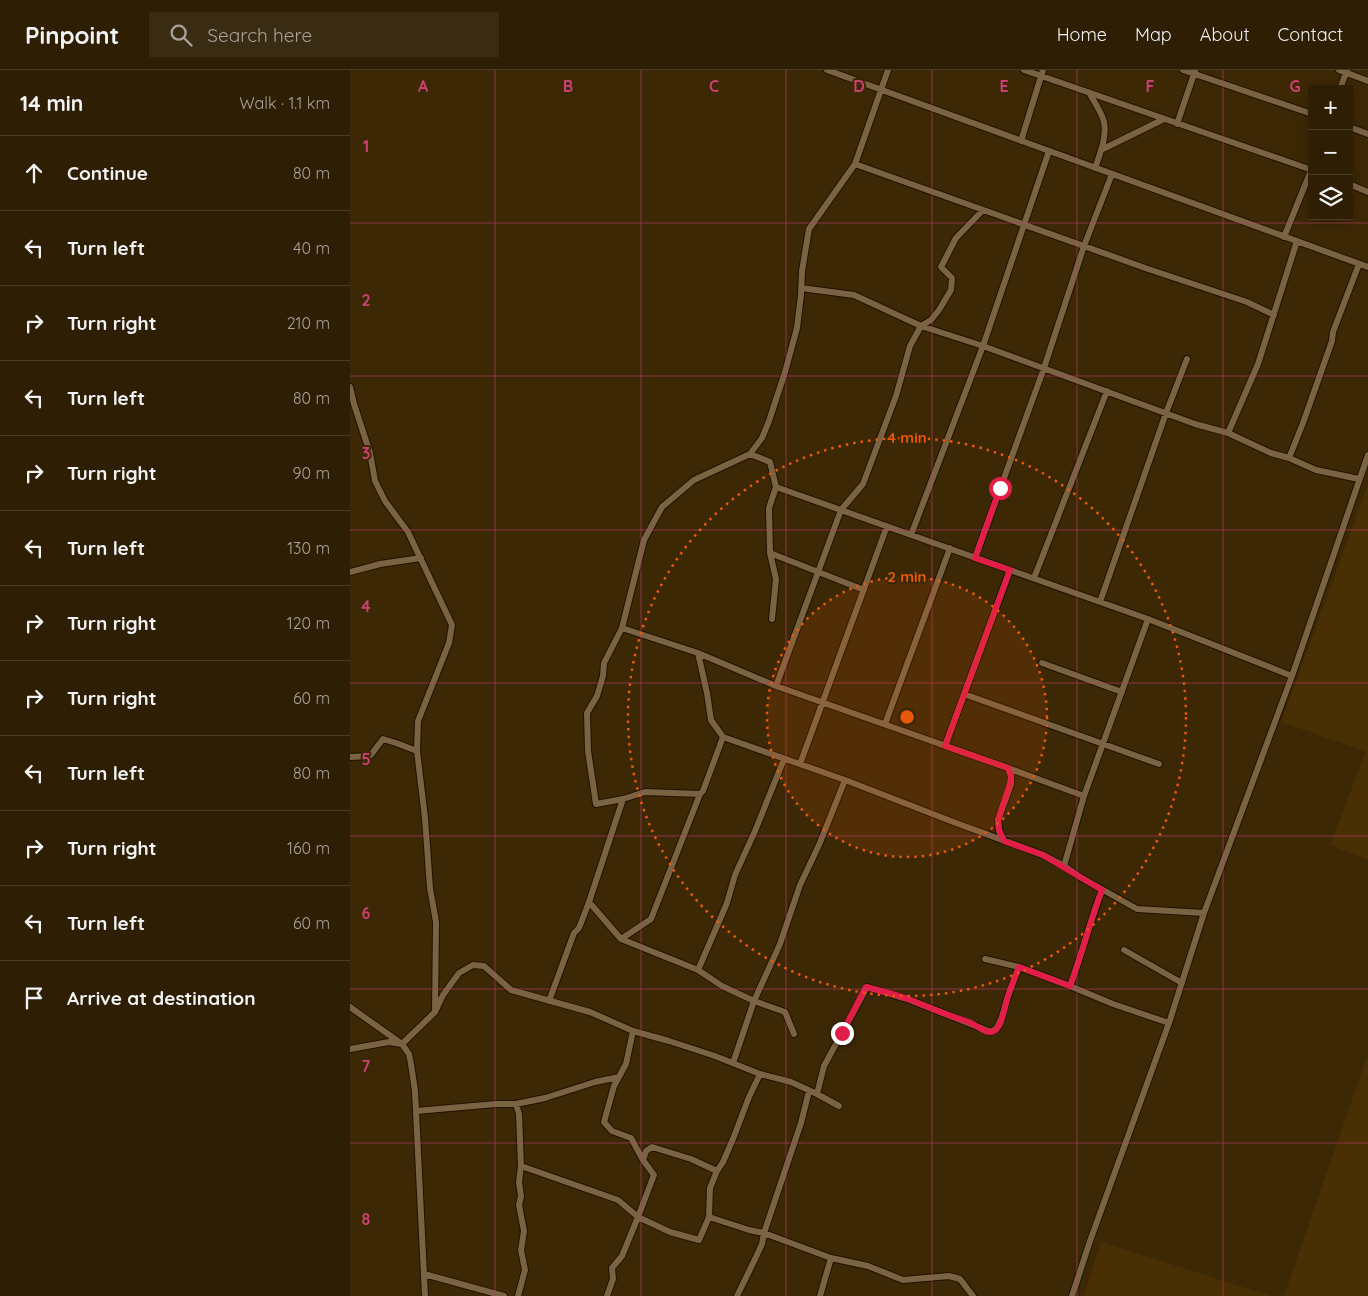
<!DOCTYPE html>
<html lang="en">
<head>
<meta charset="utf-8">
<style>
	:root { --surface:#2e1e04; --page:#3a2b13; --text:#f1f3f6; --muted:#a7a29a; --line:#493c26 }
	body { margin:0; font-family:Quicksand,sans-serif; background:var(--page); color:var(--text) }
	.controls { position:absolute; right:15px; top:15px; display:grid; overflow:hidden; border-radius:0px; box-shadow:0 2px 12px #0003 }
	.controls button { width:45px; height:45px; display:grid; place-items:center; padding:0; border:0; border-bottom:1px solid var(--line); background:var(--surface); color:var(--text); font:25px sans-serif }
	.stop { position:absolute; width:15px; height:15px; margin:-11px; border:4px solid #e11d48; border-radius:50%; background:#fff }
	.stop.end { background:#e11d48; border-color:#fff; box-shadow:0 1px 5px #0008 }
	.list { margin:0; padding:0; list-style:none }
	h2 { display:flex; justify-content:space-between; align-items:center; height:65px; margin:0; padding:0 20px; font-size:21px }
	h2 small { font-size:16px; font-weight:400; color:var(--muted) }
	.list li { display:grid; grid-template-columns:32px 1fr auto; gap:15px; align-items:center; box-sizing:border-box; height:75px; padding:0 20px; border-top:1px solid var(--line) }
	.list b { display:block; font-size:19px; white-space:nowrap }
	.list em { font-size:16px; font-style:normal; color:var(--muted) }
	.icon { flex:none; width:28px; height:28px; fill:none; stroke:currentColor; stroke-width:2; stroke-linecap:round; stroke-linejoin:round }
	.map { position:relative; flex:none; width:1018px; height:1226px; overflow:hidden }
	header { display:flex; align-items:center; gap:30px; box-sizing:border-box; height:70px; padding:0 25px; background:var(--surface); border-bottom:1px solid var(--line) }
	header strong { font-size:24px }
	nav { display:flex; gap:28px; margin-inline-start:auto; font-size:18px }
	.search { width:350px; height:45px; background:var(--page); display:flex; align-items:center; gap:12px; box-sizing:border-box; padding:0 18px; border-radius:0px; color:var(--muted); font-size:19px }
	main { display:flex }
	aside { flex:1; background:var(--surface) }
	.map>svg:first-child { display:block }
</style>
</head>
<body>
<header>
<strong>Pinpoint</strong>
<div class="search"><svg class="icon" aria-label="search" viewBox="0 0 24 24"><circle cx="10" cy="10" r="6"/><path d="M15 15l6 6"/></svg>Search here</div>
<nav><a>Home</a><a>Map</a><a>About</a><a>Contact</a></nav>
</header>
<main>
<aside>
<h2>14 min<small>Walk · 1.1 km</small></h2>
<ul class="list">
<li><svg class="icon" aria-label="ahead" viewBox="0 0 24 24"><path d="M12 20V5M6 11l6-6 6 6"/></svg><div><b>Continue</b></div><em>80 m</em></li>
<li><svg class="icon" aria-label="left" viewBox="0 0 24 24"><path d="M17 20v-9H6M10 6l-5 5 5 5"/></svg><div><b>Turn left</b></div><em>40 m</em></li>
<li><svg class="icon" aria-label="right" viewBox="0 0 24 24"><path d="M7 20v-9h11M14 6l5 5-5 5"/></svg><div><b>Turn right</b></div><em>210 m</em></li>
<li><svg class="icon" aria-label="left" viewBox="0 0 24 24"><path d="M17 20v-9H6M10 6l-5 5 5 5"/></svg><div><b>Turn left</b></div><em>80 m</em></li>
<li><svg class="icon" aria-label="right" viewBox="0 0 24 24"><path d="M7 20v-9h11M14 6l5 5-5 5"/></svg><div><b>Turn right</b></div><em>90 m</em></li>
<li><svg class="icon" aria-label="left" viewBox="0 0 24 24"><path d="M17 20v-9H6M10 6l-5 5 5 5"/></svg><div><b>Turn left</b></div><em>130 m</em></li>
<li><svg class="icon" aria-label="right" viewBox="0 0 24 24"><path d="M7 20v-9h11M14 6l5 5-5 5"/></svg><div><b>Turn right</b></div><em>120 m</em></li>
<li><svg class="icon" aria-label="right" viewBox="0 0 24 24"><path d="M7 20v-9h11M14 6l5 5-5 5"/></svg><div><b>Turn right</b></div><em>60 m</em></li>
<li><svg class="icon" aria-label="left" viewBox="0 0 24 24"><path d="M17 20v-9H6M10 6l-5 5 5 5"/></svg><div><b>Turn left</b></div><em>80 m</em></li>
<li><svg class="icon" aria-label="right" viewBox="0 0 24 24"><path d="M7 20v-9h11M14 6l5 5-5 5"/></svg><div><b>Turn right</b></div><em>160 m</em></li>
<li><svg class="icon" aria-label="left" viewBox="0 0 24 24"><path d="M17 20v-9H6M10 6l-5 5 5 5"/></svg><div><b>Turn left</b></div><em>60 m</em></li>
<li><svg class="icon" aria-label="arrive" viewBox="0 0 24 24"><path d="M6 21V4h12l-3 4 3 4H6"/></svg><div><b>Arrive at destination</b></div></li>
</ul>
</aside>
<div class="map">
<svg width="1018" height="1226" viewBox="0 0 1018 1226">
	<rect width="100%" height="100%" fill="#3d2806"/>
	<!-- built -->
	<path fill="#493004" d="M1018,415V790L980,775L1016,681L931,652Z
		M1018,984V1226H934Z
		M751,1172L921,1226H734Z"/>
	<g fill="none" stroke-linecap="round" stroke-linejoin="round">
		<defs>
			<path id="minor" d="M477,0L1018,197
				M674,0L962,100
				M833,0L962,44
				M989,0L1018,11
				M990,19L997,0
				M740,24C744,32 752,43 754,52C757,67 750,84 745,98
				M827,54L845,1
				M999,57L1018,64
				M671,71L693,0
				M751,80L814,49
				M505,94L798,199L897,232L924,245
				M999,114L1018,122
				M934,167L962,98
				M451,218L504,225L571,256L633,276L845,354L878,363L921,383L939,388L966,400L1009,409
				M0,317L4,334L20,383L25,411L35,431L58,462L102,555L99,573L68,651L67,681L75,748L80,818L86,852L85,942
				M878,363L908,294L947,171
				M400,384L420,392L426,417L419,438L420,483L426,509L422,549
				M939,388L953,353L982,271L983,262L1009,194
				M426,417L798,549L942,606
				M561,465L633,276L699,81
				M420,483L514,520
				M625,488L694,298L734,176L762,104
				M0,502L30,494L71,488
				M684,508L757,321
				M750,532L816,343L837,289
				M272,558L348,583L426,616L658,698L734,726
				M348,583L357,623L361,650L373,667L495,710L606,753L693,785L714,796L730,807L787,839L854,843
				M692,593L772,622
				M426,616L491,440L513,414L546,326L560,276L571,256L581,250L589,240L601,220L602,208L591,197L606,168L633,140
				M614,624L809,694
				M535,654L600,478
				M595,676L660,500
				M0,687L20,686L33,669L46,673L67,681
				M450,694L537,456
				M273,729L295,722L350,724
				M654,771L649,761L648,750L661,714V706L658,698
				M714,796L734,726L798,549
				M239,832L271,869L348,900L372,916L404,931L435,942L444,964
				M271,869L301,849L350,724L353,721L373,667
				M774,880L832,913
				M635,889L669,897L720,916L763,934L819,953
				M348,900L377,833L385,805L405,761L434,689
				M720,916C732,884 740,851 752,820
				M199,931L224,863L229,858L239,832L273,729L246,734L238,681L237,643L247,626L253,606L254,593L272,558L294,470L312,437L344,410L400,384L412,368L419,351L435,302L447,258L451,225L452,201L459,159L505,94L538,0
				M0,937L52,974L85,942L93,925L109,903L123,895L134,896L161,920L240,942L283,961L319,971L365,986L410,1004L441,1012L467,1024L489,1036
				M283,961L276,994L264,1016L254,1052L262,1061L281,1068L293,1090L296,1081L302,1077L341,1089L367,1101
				M0,979L39,972L52,974L59,984L61,994L65,1021L75,1226
				M383,993L404,931L430,874L450,815L469,775L495,710
				M467,1024L474,996L517,917L560,930L641,962L647,958L652,947L658,926L669,897
				M166,1034L169,1044L171,1096L169,1112L171,1126L169,1135L174,1161L171,1180L175,1200L168,1226
				M66,1041L146,1034H166L195,1028L245,1012L269,1007
				M171,1096L268,1130L288,1147L304,1105L293,1090
				M359,1147L360,1118L367,1101L373,1092L383,1069L399,1027L410,1004
				M74,1204L154,1226
				M257,1226L263,1209L262,1198L272,1186L288,1147L320,1162L349,1170L359,1147L399,1160L414,1163L481,1188L518,1196L553,1210L599,1206L610,1209L623,1226
				M387,1226L406,1187L412,1174L414,1163L451,1053L459,1021
				M470,1226L481,1188
				M722,1226L740,1171L819,953L854,843L942,606L1018,385"/>
		</defs>
		<!-- minor casing -->
		<use href="#minor" stroke="#201100" stroke-width="8"/>
		<!-- minor -->
		<use href="#minor" stroke="#7a6342" stroke-width="6"/>
	</g>
	<g fill="none" stroke-linecap="round" stroke-linejoin="round">
		<!-- route -->
		<path stroke="#e11d48" stroke-width="6" d="M492,963L516,917C531,921 547,925 561,930C580,938 599,946 619,952C626,955 637,965 644,961C652,958 655,934 658,926C661,916 665,907 669,897L720,916C732,884 740,851 752,820L693,785L654,771L649,760L648,750L660,714L661,706L658,698L595,676L660,500L625,488L650,418"/>
	</g>
	<!-- grid -->
	<path fill="none" stroke="#cb4072" stroke-width="1" stroke-opacity="0.55" d="M145,0V1226M291,0V1226M436,0V1226M582,0V1226M727,0V1226M873,0V1226M0,153H1018M0,306H1018M0,460H1018M0,613H1018M0,766H1018M0,919H1018M0,1073H1018"/>
	<!-- distance rings -->
	<circle cx="557" cy="647" r="140" fill="#e8590c" fill-opacity=".12"/>
	<g fill="none" stroke="#e8590c" stroke-width="2.5" stroke-dasharray="2.5 5">
		<circle cx="557" cy="647" r="140"/>
		<circle cx="557" cy="647" r="279"/>
	</g>
	<g font-size="16" text-anchor="middle" font-weight="bold" fill="#cb4072" stroke="#3d2806" stroke-width="4" stroke-linejoin="round" paint-order="stroke">
		<text x="73" y="22">A</text>
		<text x="218" y="22">B</text>
		<text x="364" y="22">C</text>
		<text x="509" y="22">D</text>
		<text x="654" y="22">E</text>
		<text x="800" y="22">F</text>
		<text x="945" y="22">G</text>
		<text x="16" y="82">1</text>
		<text x="16" y="236">2</text>
		<text x="16" y="389">3</text>
		<text x="16" y="542">4</text>
		<text x="16" y="695">5</text>
		<text x="16" y="849">6</text>
		<text x="16" y="1002">7</text>
		<text x="16" y="1155">8</text>
	</g>
	<circle cx="557" cy="647" r="8" fill="#e8590c" stroke="#3d2806" stroke-width="2.5"/>
	<g font-size="15" text-anchor="middle" font-weight="bold" fill="#e8590c" stroke="#3d2806" stroke-width="4" stroke-linejoin="round" paint-order="stroke">
		<text x="557" y="373">4 min</text>
		<text x="557" y="512">2 min</text>
	</g>
</svg>
<div class="controls">
<button>+</button>
<button>−</button>
<button><svg class="icon" aria-label="layers" viewBox="0 0 24 24"><path d="M12 4l9 5-9 5-9-5zM3 14l9 5 9-5"/></svg></button>
</div>
<div class="stop" style="left:650px;top:418px"></div>
<div class="stop end" style="left:492px;top:963px"></div>
</div>
</main>
</body>
</html>
